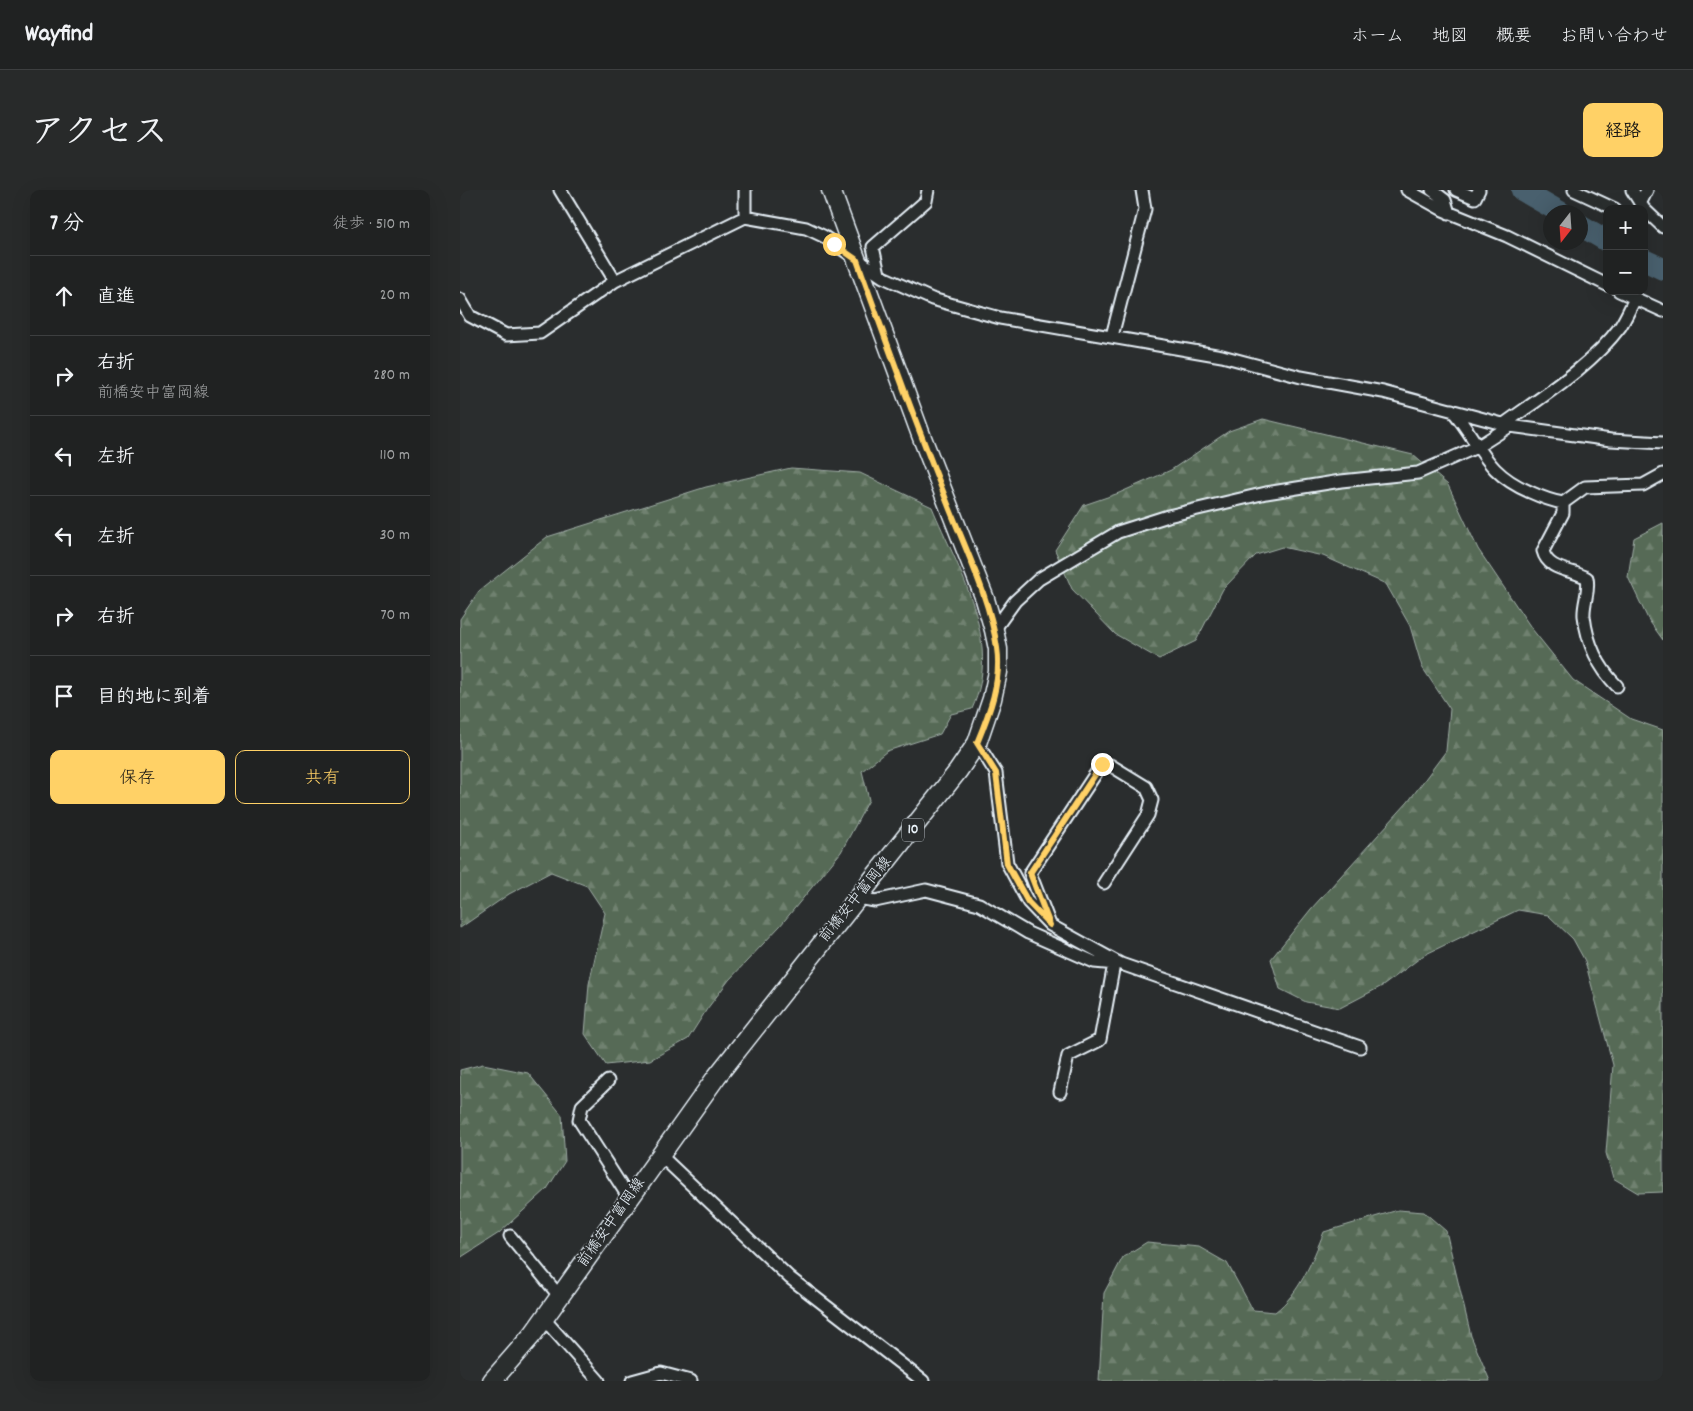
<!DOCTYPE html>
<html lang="ja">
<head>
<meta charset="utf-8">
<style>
	:root { --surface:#202222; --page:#282a2a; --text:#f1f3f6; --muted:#a2a4a5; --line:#3d3f40; --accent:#ffd166 }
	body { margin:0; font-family:Dekko,"Klee One",sans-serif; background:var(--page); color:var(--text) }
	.controls { position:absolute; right:15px; top:15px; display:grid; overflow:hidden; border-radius:10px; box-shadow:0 5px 20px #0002 }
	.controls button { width:45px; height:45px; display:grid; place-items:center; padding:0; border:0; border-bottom:1px solid var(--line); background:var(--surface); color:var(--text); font:25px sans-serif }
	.compass { position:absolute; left:1083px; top:15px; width:45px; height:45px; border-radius:50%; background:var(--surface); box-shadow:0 5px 20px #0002; rotate:197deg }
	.stop { position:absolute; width:15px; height:15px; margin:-11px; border:4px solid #ffd166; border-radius:50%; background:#fff }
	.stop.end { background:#ffd166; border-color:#fff; box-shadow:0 1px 5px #0008 }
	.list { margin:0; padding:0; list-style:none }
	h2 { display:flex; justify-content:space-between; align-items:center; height:65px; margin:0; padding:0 20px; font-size:21px }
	h2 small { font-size:16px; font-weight:400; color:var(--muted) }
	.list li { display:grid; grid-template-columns:32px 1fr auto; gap:15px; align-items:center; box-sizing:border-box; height:80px; padding:0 20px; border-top:1px solid var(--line) }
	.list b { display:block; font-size:19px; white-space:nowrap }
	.list p { margin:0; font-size:16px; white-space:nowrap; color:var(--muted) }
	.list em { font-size:16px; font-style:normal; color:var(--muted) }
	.actions { display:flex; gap:10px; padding:15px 20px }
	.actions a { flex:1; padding:11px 0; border:1px solid var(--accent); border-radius:10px; text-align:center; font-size:18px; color:var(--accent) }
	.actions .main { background:var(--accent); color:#111 }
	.icon { flex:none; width:28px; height:28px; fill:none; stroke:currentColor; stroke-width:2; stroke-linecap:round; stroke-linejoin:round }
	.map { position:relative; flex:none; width:1203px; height:1191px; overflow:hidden; border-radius:10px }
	header { display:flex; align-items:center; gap:30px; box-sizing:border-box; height:70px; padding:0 25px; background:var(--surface); border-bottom:1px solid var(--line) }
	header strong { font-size:24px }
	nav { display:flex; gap:28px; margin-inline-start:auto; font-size:18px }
	.intro { display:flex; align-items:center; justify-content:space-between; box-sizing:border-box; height:120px; padding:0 30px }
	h1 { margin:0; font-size:35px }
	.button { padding:12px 22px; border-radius:10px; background:var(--accent); color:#111; font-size:18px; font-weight:700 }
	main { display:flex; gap:30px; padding:0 30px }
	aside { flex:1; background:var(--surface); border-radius:10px; box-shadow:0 5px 20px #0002 }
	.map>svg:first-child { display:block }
</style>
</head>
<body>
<header>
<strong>Wayfind</strong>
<nav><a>ホーム</a><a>地図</a><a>概要</a><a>お問い合わせ</a></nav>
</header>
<div class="intro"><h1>アクセス</h1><a class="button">経路</a></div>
<main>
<aside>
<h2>7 分<small>徒歩 · 510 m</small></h2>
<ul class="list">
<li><svg class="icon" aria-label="ahead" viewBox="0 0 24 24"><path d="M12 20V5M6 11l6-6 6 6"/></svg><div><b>直進</b></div><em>20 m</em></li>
<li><svg class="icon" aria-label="right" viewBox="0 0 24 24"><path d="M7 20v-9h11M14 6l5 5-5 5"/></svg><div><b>右折</b><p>前橋安中富岡線</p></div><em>280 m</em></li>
<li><svg class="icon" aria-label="left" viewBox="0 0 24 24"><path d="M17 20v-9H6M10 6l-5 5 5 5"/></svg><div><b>左折</b></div><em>110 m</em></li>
<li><svg class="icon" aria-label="left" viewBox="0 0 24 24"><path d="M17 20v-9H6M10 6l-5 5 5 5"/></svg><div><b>左折</b></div><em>30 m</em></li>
<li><svg class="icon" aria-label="right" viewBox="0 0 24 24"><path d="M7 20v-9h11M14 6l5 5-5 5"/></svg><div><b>右折</b></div><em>70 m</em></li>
<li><svg class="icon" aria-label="arrive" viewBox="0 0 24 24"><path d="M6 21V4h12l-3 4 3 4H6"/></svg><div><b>目的地に到着</b></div></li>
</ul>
<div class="actions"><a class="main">保存</a><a>共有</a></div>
</aside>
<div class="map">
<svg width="1203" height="1191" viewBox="0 0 1203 1191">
	<defs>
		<pattern id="forest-firs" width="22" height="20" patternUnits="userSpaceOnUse" patternTransform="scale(1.25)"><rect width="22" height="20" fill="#576b56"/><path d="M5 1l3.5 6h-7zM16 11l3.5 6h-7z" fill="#6f816f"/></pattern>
	</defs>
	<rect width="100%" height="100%" fill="#2a2d2e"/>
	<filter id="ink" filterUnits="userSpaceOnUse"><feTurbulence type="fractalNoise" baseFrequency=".02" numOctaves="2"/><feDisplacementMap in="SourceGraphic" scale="10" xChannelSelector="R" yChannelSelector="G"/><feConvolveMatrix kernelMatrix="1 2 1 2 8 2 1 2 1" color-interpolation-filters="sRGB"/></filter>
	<g filter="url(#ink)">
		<!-- forest -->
		<path fill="url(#forest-firs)" stroke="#a0aea7" d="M803,229L953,265L988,295L1018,359L1072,439L1113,490L1171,529L1203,540V1002L1178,1003L1153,988L1146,963L1153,875L1125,771L1113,749L1088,725L1058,720L964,765L924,795L880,818L846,812L820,799L811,769L851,719L948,612L986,561L990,519L962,477L950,436L926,394L863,366L822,357L796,365L763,399L736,451L699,469L655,444L612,399L595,360L624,315L659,303L711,280L769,241Z
			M331,278L400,283L472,317C498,379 543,451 512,519L491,524L480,544L427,561L402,581L409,610L381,662L320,736L269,790L247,819L228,849L190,870L146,875L125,844L129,794L145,723L127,696L91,682L49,704L0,738V429L19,401L87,347L246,297Z
			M1203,333V450L1188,429L1168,387L1174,348Z
			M23,874L68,883L102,925L105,971L87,999L39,1043L0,1068V880Z
			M938,1020L964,1022L986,1041L1011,1146L1030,1191H639L644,1103L663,1067L687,1052L739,1057L767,1073L793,1120L815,1122C840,1103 852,1071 864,1042Z"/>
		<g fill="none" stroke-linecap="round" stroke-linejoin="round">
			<!-- river -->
			<path stroke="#4a616e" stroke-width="22" d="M1062,0L1100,22
				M1120,35L1147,51
				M1184,70L1203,79"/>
			<defs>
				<path id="minor" d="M100,0L155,91
					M947,0L983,20L1047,46L1147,95
					M972,0L985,10L989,23
					M996,0L1015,8L1019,0
					M1114,0L1155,19
					M1172,0L1184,19
					M1180,14L1187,0
					M1184,19L1203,37
					M285,27V0
					M419,84L413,57L466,11L468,0
					M1159,101L1203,121
					M0,109L10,126L46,145L80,143L155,91L285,27L346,38L363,46L423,87L472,109L540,128L762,166L841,187L923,202L1050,236L1151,250L1203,253
					M652,146L685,19L682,0
					M992,220C1022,255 1023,282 1070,302C1081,307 1091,311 1103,313L1125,297L1183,295L1203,284
					M1044,234C1084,205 1130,177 1160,137C1166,128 1170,118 1175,109
					M1103,313V323L1083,361C1088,381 1111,379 1127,388C1130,401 1123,413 1124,426C1127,453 1139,478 1157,496
					M534,440L555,411L579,389L658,342L708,326L806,303L881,291L958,283L1017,257L1050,236
					M517,553L536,583L547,673L568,712L590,735L661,774L900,857
					M398,708L415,711L466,700L519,714L568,743L634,772L656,774
					M589,732L570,683L642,574L650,575L686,597L692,610L688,625L644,693
					M148,891L122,916L119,930L169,1008
					M600,902L608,866L640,850L654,774
					M199,964L330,1088L463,1191
					M50,1046L100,1107
					M84,1129L139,1191
					M172,1191L201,1183L231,1191"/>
				<path id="primary" d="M32,1191L73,1144L257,886L498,581L517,553L532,509L538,482V459L534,440L525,409L461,245L371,0"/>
			</defs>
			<!-- minor casing -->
			<use href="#minor" stroke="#e8f1f8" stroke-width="15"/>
			<!-- primary casing -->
			<use href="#primary" stroke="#e8f1f8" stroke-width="21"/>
			<!-- minor -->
			<use href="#minor" stroke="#2a2d2e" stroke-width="11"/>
			<!-- primary -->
			<use href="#primary" stroke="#2a2d2e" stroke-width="18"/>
		</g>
	</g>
	<g fill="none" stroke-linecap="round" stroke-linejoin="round" filter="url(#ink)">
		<!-- route -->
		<path stroke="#ffd166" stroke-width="6" d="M374,54L397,70C425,148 453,227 484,304C502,352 530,407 537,458C542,491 529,524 517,553L536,583L547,674L568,712L590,735L570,683L642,574"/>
	</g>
	<g text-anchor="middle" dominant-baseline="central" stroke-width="4" stroke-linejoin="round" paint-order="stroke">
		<!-- shield labels -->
		<rect fill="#2a2d2e" stroke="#afb6bb" stroke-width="1" x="442" y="628.5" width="22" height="23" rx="4"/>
		<g font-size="14" font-weight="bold" fill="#e8f1f8">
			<text x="453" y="640">10</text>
		</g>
		<!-- street labels -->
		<g font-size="15" fill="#e8f1f8" stroke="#2a2d2e">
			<text transform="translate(396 710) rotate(-51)">前橋安中富岡線</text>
			<text transform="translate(152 1033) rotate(-55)">前橋安中富岡線</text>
		</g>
	</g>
</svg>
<div class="controls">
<button>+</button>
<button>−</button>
</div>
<svg class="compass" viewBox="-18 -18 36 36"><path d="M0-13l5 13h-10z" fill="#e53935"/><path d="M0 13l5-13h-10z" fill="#a2a4a5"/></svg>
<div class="stop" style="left:374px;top:54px"></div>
<div class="stop end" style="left:642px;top:574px"></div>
</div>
</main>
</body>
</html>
